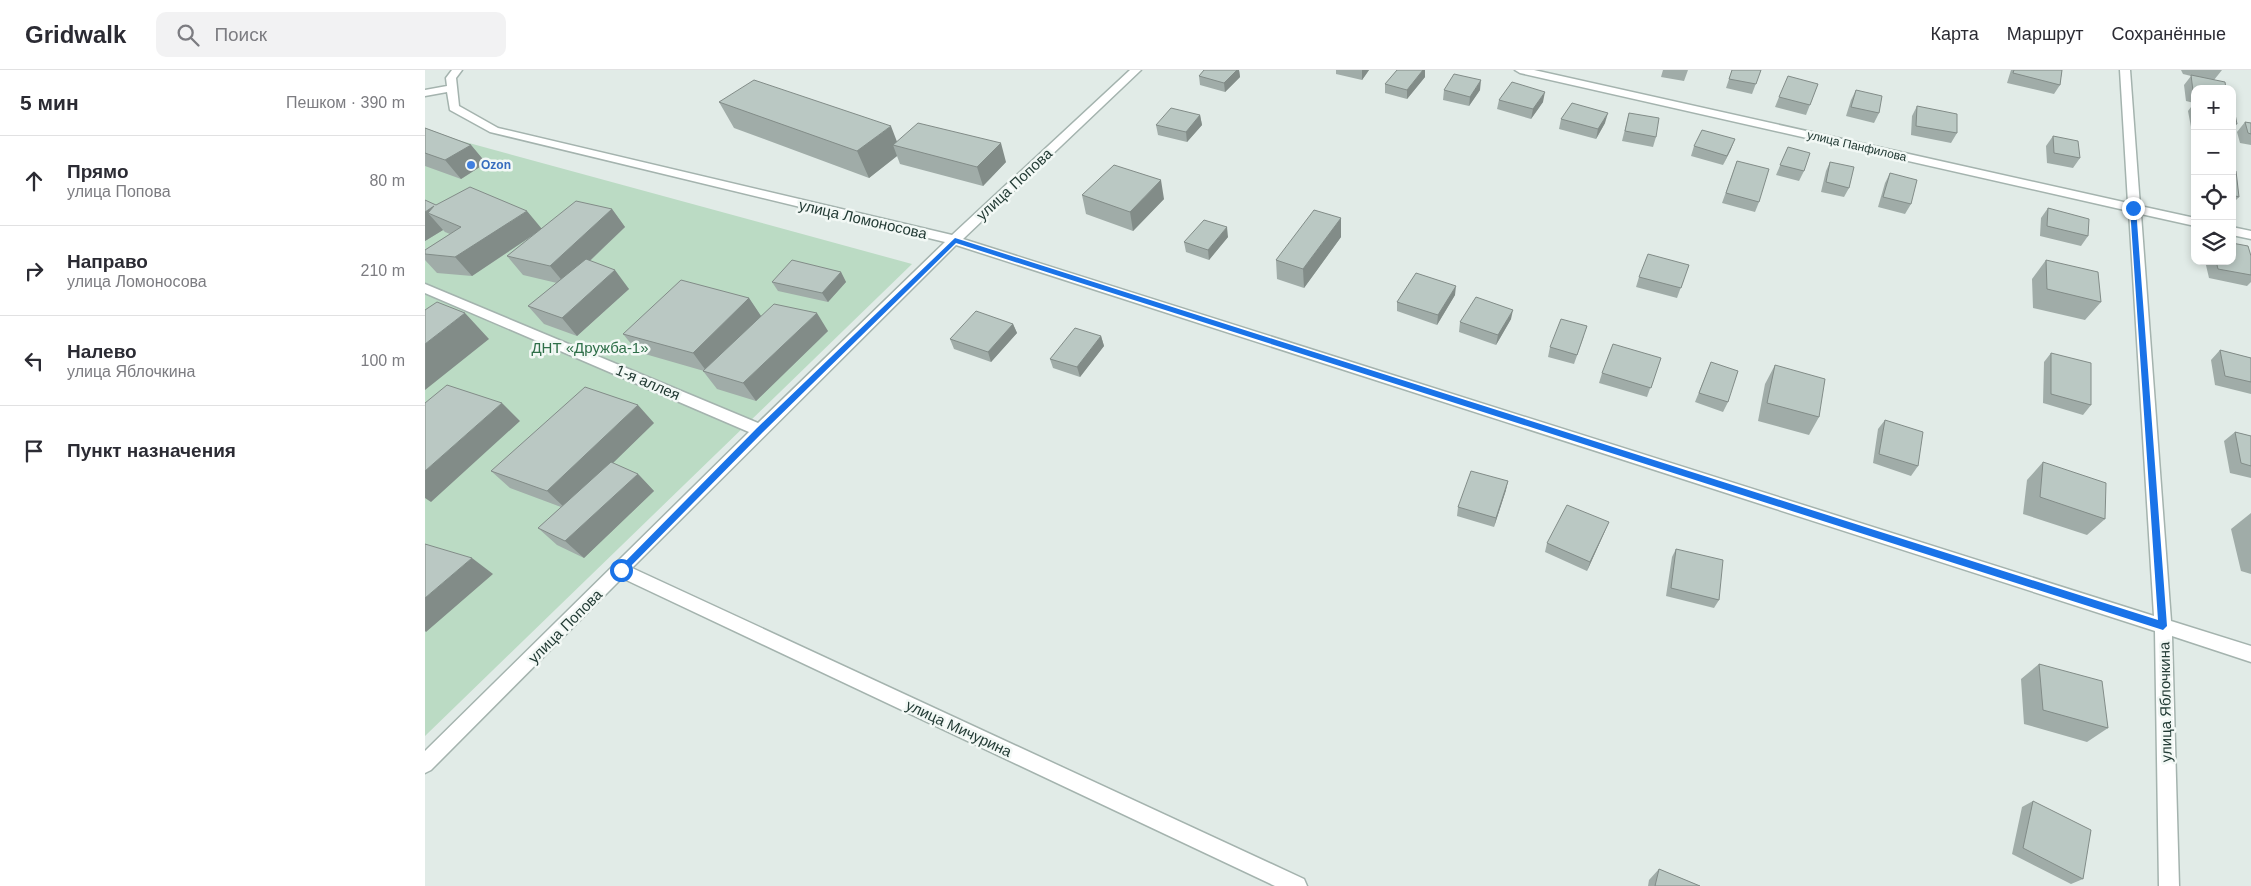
<!DOCTYPE html>
<html lang="ru">
<head>
<meta charset="utf-8">
<style>
	:root { --surface:#fff; --page:#f2f2f3; --text:#2b2b33; --muted:#7c7c81; --line:#e1e1e2 }
	body { margin:0; font-family:Helvetica,sans-serif; background:var(--page); color:var(--text) }
	.controls { position:absolute; right:15px; top:15px; display:grid; overflow:hidden; border-radius:10px; box-shadow:0 2px 8px #0003 }
	.controls button { width:45px; height:45px; display:grid; place-items:center; padding:0; border:0; border-bottom:1px solid var(--line); background:var(--surface); color:var(--text); font:25px sans-serif }
	.stop { position:absolute; width:15px; height:15px; margin:-11px; border:4px solid #1a73e8; border-radius:50%; background:#fff }
	.stop.end { background:#1a73e8; border-color:#fff; box-shadow:0 1px 5px #0008 }
	.list { margin:0; padding:0; list-style:none }
	h2 { display:flex; justify-content:space-between; align-items:center; height:65px; margin:0; padding:0 20px; font-size:21px }
	h2 small { font-size:16px; font-weight:400; color:var(--muted) }
	.list li { display:grid; grid-template-columns:32px 1fr auto; gap:15px; align-items:center; box-sizing:border-box; height:90px; padding:0 20px; border-top:1px solid var(--line) }
	.list b { display:block; font-size:19px; white-space:nowrap }
	.list p { margin:0; font-size:16px; white-space:nowrap; color:var(--muted) }
	.list em { font-size:16px; font-style:normal; color:var(--muted) }
	.icon { flex:none; width:28px; height:28px; fill:none; stroke:currentColor; stroke-width:2; stroke-linecap:round; stroke-linejoin:round }
	.map { position:relative; flex:none; width:1826px; height:816px; overflow:hidden }
	header { display:flex; align-items:center; gap:30px; box-sizing:border-box; height:70px; padding:0 25px; background:var(--surface); border-bottom:1px solid var(--line) }
	header strong { font-size:24px }
	nav { display:flex; gap:28px; margin-inline-start:auto; font-size:18px }
	.search { width:350px; height:45px; background:var(--page); display:flex; align-items:center; gap:12px; box-sizing:border-box; padding:0 18px; border-radius:10px; color:var(--muted); font-size:19px }
	main { display:flex }
	aside { flex:1; background:var(--surface) }
	.map>svg:first-child { display:block }
</style>
</head>
<body>
<header>
<strong>Gridwalk</strong>
<div class="search"><svg class="icon" aria-label="search" viewBox="0 0 24 24"><circle cx="10" cy="10" r="6"/><path d="M15 15l6 6"/></svg>Поиск</div>
<nav><a>Карта</a><a>Маршрут</a><a>Сохранённые</a></nav>
</header>
<main>
<aside>
<h2>5 мин<small>Пешком · 390 m</small></h2>
<ul class="list">
<li><svg class="icon" aria-label="ahead" viewBox="0 0 24 24"><path d="M12 20V5M6 11l6-6 6 6"/></svg><div><b>Прямо</b><p>улица Попова</p></div><em>80 m</em></li>
<li><svg class="icon" aria-label="right" viewBox="0 0 24 24"><path d="M7 20v-9h11M14 6l5 5-5 5"/></svg><div><b>Направо</b><p>улица Ломоносова</p></div><em>210 m</em></li>
<li><svg class="icon" aria-label="left" viewBox="0 0 24 24"><path d="M17 20v-9H6M10 6l-5 5 5 5"/></svg><div><b>Налево</b><p>улица Яблочкина</p></div><em>100 m</em></li>
<li><svg class="icon" aria-label="arrive" viewBox="0 0 24 24"><path d="M6 21V4h12l-3 4 3 4H6"/></svg><div><b>Пункт назначения</b></div></li>
</ul>
</aside>
<div class="map">
<svg width="1826" height="816" viewBox="0 0 1826 816">
	<rect width="100%" height="100%" fill="#e1ebe7"/>
	<!-- green -->
	<path fill="#bbdbc4" d="M0,58L33,70L487,194L0,666Z"/>
	<g fill="none" stroke-linecap="round" stroke-linejoin="round">
		<defs>
			<path id="minor" d="M27,0H37L31,8L34,36L73,58L527,165L705,0H716L538,169L1729,546L1704,141L1095,3L1090,0H1109L1703,133L1695,0H1705L1715,136L1770,148V156L1716,144L1746,551L1826,576V592L1747,566L1754,816H1734L1730,561L531,175L207,498L879,809L882,816H850L197,508L6,700L0,703V681L324,362L0,223V214L333,353L520,172L65,62L25,40L22,22L0,26V20L22,16L21,8Z
				M1807,157L1826,161V169L1807,165Z"/>
		</defs>
		<!-- minor casing -->
		<use href="#minor" stroke="#a4b3ae" stroke-width="3"/>
		<!-- minor -->
		<use href="#minor" fill="#fff" fill-rule="evenodd"/>
	</g>
	<!-- wall -->
	<path fill="#a0aca8" d="M779,0H814L815,7L800,22L775,15L774,6Z
		M911,0H944L937,10L911,4Z
		M972,0H1000V7L982,29L960,23V14Z
		M1238,0H1263L1259,11L1236,7Z
		M1307,0H1336L1327,24L1301,18Z
		M1586,0H1637L1635,15L1629,24L1582,13Z
		M1756,0H1797L1789,10L1777,8L1770,19V57H1766L1763,41L1769,33L1761,31L1759,15L1766,6L1758,4Z
		M1393,14L1381,45L1350,37L1354,27Z
		M1019,20H1055L1044,36L1018,30Z
		M1431,20L1454,43L1449,53L1421,46L1426,30Z
		M1074,30L1118,32L1106,49L1072,39Z
		M294,32L472,72L581,92L558,116L475,94L472,86L444,108L309,58Z
		M1492,36L1532,63L1526,73L1486,65L1487,46Z
		M1807,39L1812,54L1807,61Z
		M1204,43L1231,67L1228,77L1197,71Z
		M775,45L777,55L762,72L733,65L731,55Z
		M1136,49L1180,53L1171,69L1134,59Z
		M1820,52L1826,53V75L1815,73L1812,62Z
		M0,58L46,75L61,93L36,109L0,96Z
		M1628,66L1655,88L1648,98L1622,93L1621,76Z
		M1269,76L1306,79L1298,95L1266,86Z
		M1363,77L1379,101L1374,111L1351,105Z
		M1312,91L1334,132L1330,142L1297,133Z
		M1405,92L1424,118L1419,127L1396,122L1401,101Z
		M1770,99V128H1767L1766,103Z
		M1807,101L1814,127L1807,134Z
		M1465,103L1486,134L1480,144L1453,137L1460,113Z
		M657,125L739,129L708,161L661,144Z
		M0,130L11,135L116,159L187,139L200,157L165,191L204,219L152,266L119,254L103,236L132,213L98,205L82,186L110,164L47,206L12,203L0,190V180L25,164L20,162L18,160L0,171Z
		M1623,138L1663,166L1656,176L1615,166L1616,148Z
		M916,148V167L879,218L852,209L851,190Z
		M803,167L784,190L761,182L759,172Z
		M1826,186V212L1822,216L1784,208L1780,191H1807Z
		M1621,190L1676,232L1660,250L1608,238L1607,209Z
		M1264,195L1252,228L1211,217L1214,207Z
		M416,202L421,212L403,232L353,221L347,212Z
		M1030,225L1012,255L972,241V232Z
		M324,228L336,246L403,261L331,331L292,319L278,301H279L213,282L198,264Z
		M1086,249L1071,275L1034,262L1035,252Z
		M588,254L592,263L566,292L529,279L525,269Z
		M676,266L679,276L655,307L628,298L625,289Z
		M1159,266L1149,294L1123,287L1125,277Z
		M1795,280L1826,288V324L1790,315L1786,290Z
		M1626,283L1666,335L1658,345L1618,333L1619,292Z
		M1236,288L1222,327L1174,313L1177,303Z
		M1286,292L1303,332L1298,342L1270,332Z
		M1350,295L1394,347L1384,365L1333,351L1340,314Z
		M1460,350L1493,396L1486,406L1448,393L1453,359Z
		M229,353L187,393L213,404L229,421L159,488L132,475L113,458L136,437L85,418L66,401Z
		M1810,362L1826,366V408L1805,403L1799,371Z
		M1618,392L1680,449L1662,465L1598,444L1602,410Z
		M1081,420L1069,457L1032,446L1033,437Z
		M1826,443V504L1816,501L1806,459Z
		M1180,461L1162,501L1120,482L1122,473Z
		M1251,479L1294,530L1289,538L1241,526L1247,487Z
		M1614,594L1683,658L1662,672L1599,654L1596,609Z
		M1608,731L1658,809L1646,814L1587,784L1597,737Z
		M1234,799L1275,816H1223L1224,810Z"/>
	<!-- shaded-wall -->
	<path fill="#828c88" d="M812,0H814L815,7L800,22L799,13Z
		M937,0H944L937,10Z
		M998,0H1000V7L982,29V20Z
		M1056,10L1055,20L1044,36L1045,27Z
		M1120,22L1118,32L1106,49L1108,39Z
		M1183,43L1180,53L1171,69L1173,59Z
		M775,45L777,55L762,72L761,62Z
		M466,56L474,77L468,75L472,86L444,108L432,81Z
		M1310,69L1306,79L1298,95L1302,86Z
		M576,73L581,92L558,116L552,97Z
		M46,75L61,93L36,109L20,90Z
		M736,110L739,129L708,161L705,142Z
		M9,136L3,143L18,160L0,171V142Z
		M187,139L200,157L140,214L125,196Z
		M102,141L117,159L47,206L30,187Z
		M916,148V167L879,218L878,199Z
		M802,157L803,167L784,190L783,180Z
		M190,200L204,219L152,266L137,248Z
		M416,202L421,212L403,232L397,223Z
		M1031,216L1030,225L1012,255L1013,245Z
		M324,228L336,246L282,302L268,283Z
		M1088,240L1086,249L1071,275L1073,265Z
		M40,243L64,269L0,320V274Z
		M392,243L403,261L331,331L318,313Z
		M588,254L592,263L566,292L563,282Z
		M676,266L679,276L655,307L652,297Z
		M77,333L95,351L6,432L0,428V401Z
		M213,335L229,353L141,439L122,421Z
		M213,404L229,421L159,488L140,471Z
		M1083,411L1081,420L1069,457L1071,448Z
		M1184,452L1180,461L1162,501L1165,492Z
		M47,488L68,504L1,562L0,561V528Z"/>
	<!-- building -->
	<path fill="#bac8c3" stroke="#828c88" d="M779,0H812L799,13L774,6Z
		M972,0H998L982,20L960,14Z
		M1307,0H1336L1331,14L1304,9Z
		M1589,0H1637L1635,15L1588,3Z
		M1029,4L1056,10L1045,27L1019,20Z
		M1766,5L1800,12L1801,19H1770V21H1768Z
		M1363,6L1393,14L1385,35L1354,27Z
		M329,10L466,56L432,81L294,32Z
		M1087,12L1120,22L1108,39L1074,30Z
		M1431,20L1457,26L1454,43L1426,37Z
		M1147,33L1183,43L1173,59L1136,49Z
		M1492,36L1532,44V63L1491,56Z
		M746,38L775,45L761,62L731,55Z
		M1807,39H1809L1812,54L1807,53Z
		M1204,43L1234,48L1231,67L1200,61Z
		M1820,52L1826,53V64L1823,63Z
		M493,53L576,73L552,97L468,75Z
		M0,58L46,75L20,90L0,83Z
		M1277,60L1310,69L1302,86L1269,76Z
		M1628,66L1653,71L1655,88L1629,83Z
		M1363,77L1385,83L1379,101L1355,95Z
		M1312,91L1344,99L1334,132L1301,123Z
		M1405,92L1429,97L1424,118L1401,112Z
		M689,95L736,110L705,142L657,125Z
		M1807,101H1811L1814,127L1807,125Z
		M1465,103L1492,110L1486,134L1458,127Z
		M45,117L102,141L30,187L0,184V180L36,157L3,143L9,136L0,142V130L11,135Z
		M151,131L187,139L125,196L82,186Z
		M1623,138L1664,149L1663,166L1622,156Z
		M889,140L916,148L878,199L851,190Z
		M779,150L802,157L783,180L759,172Z
		M1807,173L1823,176L1826,186V205L1793,199L1791,191H1807Z
		M1223,184L1264,195L1256,218L1214,207Z
		M161,189L190,200L137,248L103,236Z
		M367,190L416,202L397,223L347,212Z
		M1621,190L1673,202L1676,232L1622,219Z
		M991,203L1031,216L1013,245L972,232Z
		M256,210L324,228L268,283L198,264Z
		M1051,227L1088,240L1073,265L1035,252Z
		M12,232L40,243L0,274V240Z
		M349,234L392,243L318,313L278,301Z
		M551,241L588,254L563,282L525,269Z
		M1136,249L1162,256L1152,285L1125,277Z
		M650,258L676,266L652,297L625,289Z
		M1188,274L1236,288L1226,318L1177,303Z
		M1795,280L1826,288V312L1800,306Z
		M1626,283L1666,293V335L1626,324Z
		M1286,292L1313,301L1303,332L1274,323Z
		M1350,295L1400,309L1394,347L1342,333Z
		M22,315L77,333L0,401V333Z
		M160,317L213,335L122,421L66,401Z
		M1460,350L1498,362L1493,396L1454,384Z
		M1810,362L1826,366V396L1816,393Z
		M186,392L213,404L140,471L113,458Z
		M1618,392L1681,413L1680,449L1615,427Z
		M1046,401L1083,411L1071,448L1033,437Z
		M1142,435L1184,452L1165,492L1122,473Z
		M0,474L47,488L0,528Z
		M1251,479L1298,490L1294,530L1246,518Z
		M1614,594L1677,611L1683,658L1618,640Z
		M1608,731L1666,760L1658,809L1598,778Z
		M1234,799L1275,816H1230Z"/>
	<!-- route -->
	<path fill="#1a73e8" d="M1708,136L1711,138L1742,556L1738,560L531,173L338,362L199,503L196,504L192,500L332,358L530,168L1733,550L1705,138Z"/>
	<!-- markers -->
	<circle fill="#3f7fe0" stroke="#f2f8f5" stroke-width="2" cx="46" cy="95" r="5"/>
	<g text-anchor="middle" dominant-baseline="central" stroke-width="5" stroke-linejoin="round" paint-order="stroke">
		<!-- far-street labels -->
		<g font-size="12" fill="#233b35" stroke="#f2f8f5">
			<text transform="translate(1432 76) rotate(13)">улица Панфилова</text>
		</g>
		<!-- far-shop labels -->
		<g font-size="12" font-weight="bold" fill="#366cbe" stroke="#f2f8f5" text-anchor="start">
			<text x="56" y="95">Ozon</text>
		</g>
		<!-- street labels -->
		<g font-size="15" fill="#233b35" stroke="#f2f8f5">
			<text transform="translate(589 114) rotate(-43)">улица Попова</text>
			<text transform="translate(438 149) rotate(13)">улица Ломоносова</text>
			<text transform="translate(223 312) rotate(23)">1-я аллея</text>
			<text transform="translate(140 556) rotate(-45)">улица Попова</text>
			<text transform="translate(1740 632) rotate(-91)">улица Яблочкина</text>
			<text transform="translate(534 658) rotate(25)">улица Мичурина</text>
		</g>
		<!-- park labels -->
		<g font-size="15" fill="#2f6f49" stroke="#f2f8f5">
			<text x="165" y="277">ДНТ «Дружба-1»</text>
		</g>
	</g>
</svg>
<div class="controls">
<button>+</button>
<button>−</button>
<button><svg class="icon" aria-label="locate" viewBox="0 0 24 24"><circle cx="12" cy="12" r="6"/><path d="M12 2v4M12 18v4M2 12h4M18 12h4"/></svg></button>
<button><svg class="icon" aria-label="layers" viewBox="0 0 24 24"><path d="M12 4l9 5-9 5-9-5zM3 14l9 5 9-5"/></svg></button>
</div>
<div class="stop" style="left:196px;top:500px"></div>
<div class="stop end" style="left:1708px;top:138px"></div>
</div>
</main>
</body>
</html>
